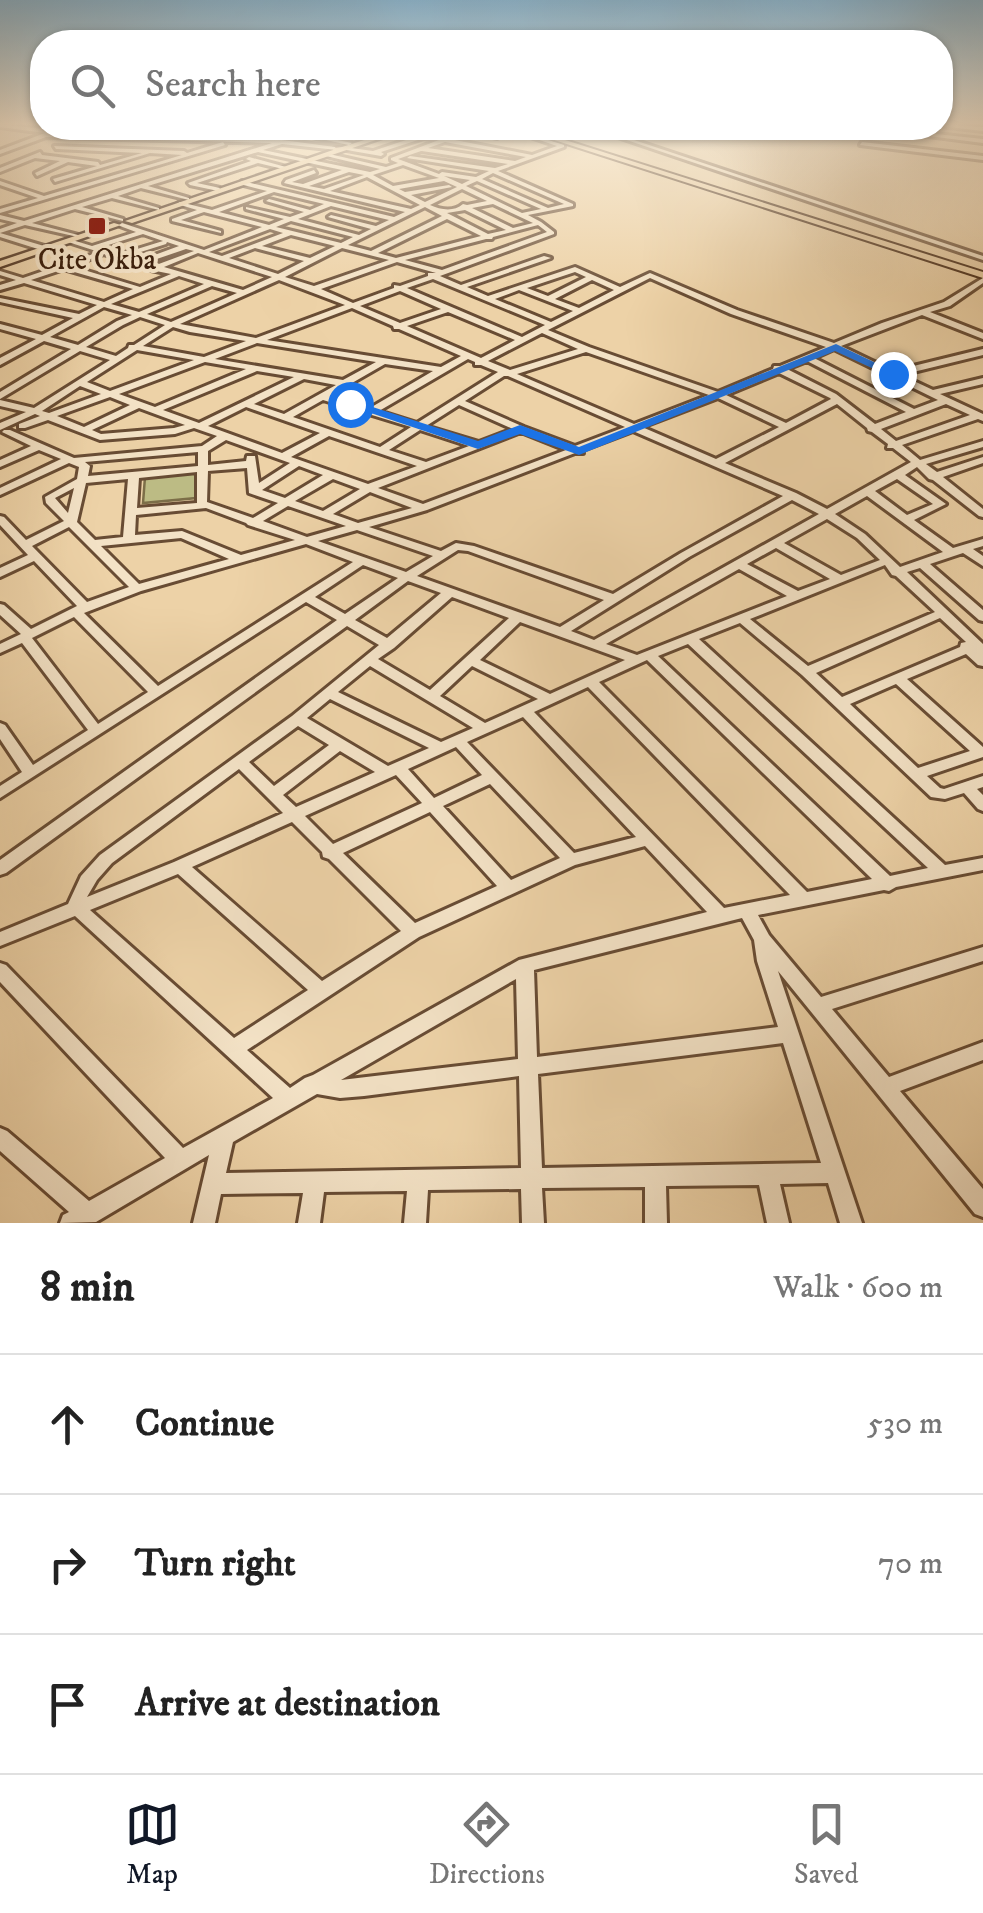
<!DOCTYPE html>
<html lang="en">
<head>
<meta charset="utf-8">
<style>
	:root { --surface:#fff; --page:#f2f2f2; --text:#222; --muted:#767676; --line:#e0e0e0; --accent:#111827 }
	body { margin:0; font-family:"IM FELL DW Pica",serif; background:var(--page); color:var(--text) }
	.stop { position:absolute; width:30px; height:30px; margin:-22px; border:8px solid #1a73e8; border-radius:50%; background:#fff }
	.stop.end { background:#1a73e8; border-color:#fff; box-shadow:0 2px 10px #0008 }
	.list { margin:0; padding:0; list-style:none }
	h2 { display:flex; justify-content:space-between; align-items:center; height:130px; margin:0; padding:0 40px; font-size:42px }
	h2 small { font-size:32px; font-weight:400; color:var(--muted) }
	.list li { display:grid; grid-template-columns:65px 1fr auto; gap:30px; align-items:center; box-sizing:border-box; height:140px; padding:0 40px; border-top:2px solid var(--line) }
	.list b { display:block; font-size:38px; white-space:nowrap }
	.list em { font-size:32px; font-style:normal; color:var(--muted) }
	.icon { flex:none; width:55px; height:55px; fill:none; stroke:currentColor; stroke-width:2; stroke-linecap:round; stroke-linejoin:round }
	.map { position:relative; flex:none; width:983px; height:1223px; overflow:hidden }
	.search { position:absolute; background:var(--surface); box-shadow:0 2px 8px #0004; left:30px; right:30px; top:30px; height:110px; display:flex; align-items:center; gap:25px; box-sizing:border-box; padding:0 35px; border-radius:40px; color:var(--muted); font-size:38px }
	.sheet { height:550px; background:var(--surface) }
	nav { display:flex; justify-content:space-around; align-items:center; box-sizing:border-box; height:140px; border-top:2px solid var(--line); background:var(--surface); font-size:28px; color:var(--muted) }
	nav a { display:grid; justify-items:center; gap:5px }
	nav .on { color:var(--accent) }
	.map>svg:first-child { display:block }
</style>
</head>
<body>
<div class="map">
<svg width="983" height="1223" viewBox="0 0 983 1223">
	<rect width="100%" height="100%" fill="#edd2a7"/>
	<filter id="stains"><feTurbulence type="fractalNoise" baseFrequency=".002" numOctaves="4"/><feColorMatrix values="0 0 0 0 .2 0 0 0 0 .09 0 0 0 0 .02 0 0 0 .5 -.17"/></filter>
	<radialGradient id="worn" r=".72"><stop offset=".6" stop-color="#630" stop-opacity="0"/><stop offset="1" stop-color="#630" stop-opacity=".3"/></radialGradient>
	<!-- green -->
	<path fill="#bcbb84" stroke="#7c6e48" stroke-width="2.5" d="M196,472V498L143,503L145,477Z"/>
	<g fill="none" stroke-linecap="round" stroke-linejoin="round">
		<defs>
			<path id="minor" d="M0,124L53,130L56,132L54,134L282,140L335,147L337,150L282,144L263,150L370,172L380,169L322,155L325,153L386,167L398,163L391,160V158L439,140L424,138L381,152L384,154L381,156L341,149L344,147L373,151L424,134L532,155L557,146L504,128H510L564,145V147L498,171L573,204V206L528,215L541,222L554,232V234L440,276L461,285L544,256L551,258L467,287L488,296L575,267L620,287L650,273L737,310L834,343L882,323L944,302L983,278V283L950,306L930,312L983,333V339L922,315L841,346L893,371L983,349V355L901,375L933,390L983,378V384L940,394L983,414V421L978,419L902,445L920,460L983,441V447L926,464L937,472L983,457V463L943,477L983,509V517L979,516L933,480L929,479L917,467L905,475L946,504L914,520L953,548L983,539V546L973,549L983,556V566L963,553L930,564L983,610V621L979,620L920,568L907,572L983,644V666L978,665L966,654L907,679L983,747V757L927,776L940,788L944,789L983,776V787L977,789L983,795V811L978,809L964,793L945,799L931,797L802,675L740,623L699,639L945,865L983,858V870L896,887L889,891L884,890L758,915L769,935L821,997L983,947V961L832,1009L889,1077L983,1042V1060L900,1091L983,1189V1217L975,1214L778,971L862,1223H840L828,1183L780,1184L789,1223H767L759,1185L666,1186L667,1223H645V1187L542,1188L544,1223H522L521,1189L428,1190L426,1223H404L407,1191L324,1192L320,1223H298L303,1193L221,1194L215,1223H193L209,1155L96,1222L60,1223L63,1215L69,1212L0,1151V1128L7,1131L89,1201L165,1158L0,982V963L6,965L183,1148L273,1098L75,916L0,946V932L68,904L81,876L100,855L292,716L379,645L347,626L6,873L0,875V860L337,620L306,602L0,798V786L22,772L0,739V723L5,725L33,765L88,730L22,643L0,653V644L21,634L0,615V604L4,605L31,629L77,606L34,561L0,577V568L28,555L0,525V516L4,517L26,540L64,521L46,503L45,497L77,479L79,467L69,463L0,495V488L61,459L39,450L0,467V460L31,446L2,432L4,430H10L74,458L202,446L217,436L194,428L175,434L100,440L48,420L25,428H19V424L40,416L35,414L0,430V423L26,412L0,406V400L34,408L110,360L80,351L0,399V392L71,349L44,341L0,365V358L36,339L0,329V324L42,335L73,318L0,302V298L79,314L97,305L24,283L0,290V285L16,280L0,275V271L23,278L99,252L65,241L69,239L92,246L136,232L120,226L119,225L122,223L204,250L262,227L204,212L181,220L221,231V233L172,221V219L197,210L177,204L180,202L212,210L267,191L240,184L242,181L394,217L405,212L284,183L286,180L314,170L316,173L292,182L303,184L342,170L258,152L148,186L189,198V200L141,188L118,196L159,208V210L112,198L82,207L123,219V221L75,209L32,223L78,235V237L25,225L0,233L44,246L45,248L41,250L0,237V229L17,223L0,219V215L24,221L272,143L46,137L0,154V150L45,133L0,127ZM445,142L526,157L515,161L428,148ZM421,151H422L508,164L495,168L410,156L407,158L489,171L476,177L442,172L439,174L398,159ZM403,165L439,178L393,186L373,175ZM349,172L364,175L324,189L309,186ZM493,173L564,204L548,208L482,179ZM444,176L470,180L462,184ZM367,177L420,205L411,209L330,191ZM444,181L457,187L425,202L411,195L452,187L449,185L405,192L399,189ZM477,181L541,209L522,213L466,186ZM462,189L487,201L467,205L463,204C454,212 441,210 430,205ZM274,192L324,204L310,210L269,199L266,201L304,212L290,217L246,207V209L284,219L269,225L219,212ZM493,204L533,223L513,228L472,208ZM331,206L389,220L376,226L331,215L328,217L371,229L359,235L298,219ZM425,207L442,216L371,251L348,245ZM465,210L506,230L488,234L447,213ZM447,219L481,236L396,258L378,253ZM291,221L353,237L341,243L276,227ZM538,225L547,232L442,270L405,260L486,239H492L493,237ZM270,229L283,233L222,256L209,252ZM143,234L163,241L121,254L99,248ZM291,235L335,246L310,258L262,246ZM167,242L179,246L141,260L128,256L166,244ZM255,248L304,261L278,274L229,258ZM342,248L389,260L314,286L285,277ZM186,249L194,251L156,265L148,262ZM198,253L272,277L243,290L164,267ZM104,254L151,268V270L171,274L140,287L71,266ZM397,262L436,273H428V276L400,286L394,285V288L353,303L321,289ZM64,269L133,289L104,302L31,280ZM575,272L586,277L548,296L527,288ZM179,276L204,284L139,312L111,304ZM650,278L731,314L826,347L780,366H774L773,369L718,392L589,347L548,330ZM433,279L545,325L522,337L407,288ZM279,280L345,305L256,338L180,324ZM592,280L614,290L579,308L555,299ZM212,286L237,293L171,322L147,314ZM519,290L573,311L551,322L495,299ZM400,291L441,309L400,323L360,306ZM104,307L132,315L117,321L78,345L50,337ZM352,308L393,326L394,329H399L461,356L441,367L267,340ZM448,312L515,340L481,358L407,326ZM140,317L165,325L134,345H129L128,348L116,356L86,347L123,325ZM173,327L190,332L246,341L204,357L143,346ZM542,333L578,349L510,370L488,361ZM257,343L376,362L343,380L215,359ZM834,349L938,400L914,409L814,358ZM137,350L194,360L110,391L87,382ZM586,352L709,395L634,424L517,374ZM468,359L475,362V365H481L498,372L417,423L379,411ZM807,361L906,412L875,424L836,394L787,369ZM205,362L246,369L155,407L119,394ZM385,364L433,371L370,408L330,396L346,386H351L352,383ZM257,371L294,377L199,423L163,410ZM779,373L830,398L831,399L786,423L726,395ZM504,376H508L625,427L575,446L524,427L465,401ZM304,379L336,385L284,414L254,404ZM80,386L101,394L49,413L42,411ZM110,397L130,405L84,427L57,416ZM718,398L779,427L716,459L642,427ZM323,400L411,427L380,447L293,417ZM837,404L867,428L868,431L872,432L888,444L887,448H893L911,462L827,509L796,493L725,463ZM946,404L970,415L896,441L881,429ZM459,405L513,429L479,442L426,426ZM246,407L320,433L282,453L208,426ZM139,408L185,425L174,428L101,434L92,430ZM420,430L469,446L426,462L389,450ZM633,431L783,496L681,553L613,594L474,546L456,543L441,551L369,527L427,510L575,453H583V450ZM521,432L566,450L423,504L378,488ZM329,436L417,466L368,484L291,457ZM226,440L290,463L259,483L255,456H247L246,461L208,465V451ZM198,452V466L88,476L90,466L85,462ZM299,466L323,475L285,498L262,490ZM247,468L249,493L278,503L253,518L207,502L208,471ZM197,472V503L137,508L139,478ZM128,479L123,537L95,540L77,522L86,483ZM333,479L360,489L323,511L295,501ZM897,479L933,504L907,515L875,491ZM74,488L68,513L55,498ZM370,492L412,508L358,523L333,514ZM867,496L943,552L900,567L865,534L835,514ZM792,500L819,514L594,640L571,631L689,557ZM288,506L346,526L307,537L263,521ZM206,508L246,523L248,525L295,540L241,555L182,531L135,535L136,515ZM827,519L857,538L880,560L841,575L784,543ZM69,527L129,587L87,602L32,546ZM357,530L433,556L406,572L318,541ZM181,538L229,559L139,584L101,546ZM306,544L353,562L158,686L84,613L141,591ZM776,548L830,579L798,591L747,564ZM458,550L468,551L604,600L560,627L417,576ZM363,565L398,578L345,614L315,597ZM885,565L892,575L896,576L935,612L808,666L750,619ZM739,569L787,596L637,655L606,644ZM408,581L441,593L387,638L355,620ZM452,597L509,618L430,690L378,659L394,648ZM74,617L148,692L98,724L32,638ZM940,618L966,642L961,643L960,647L842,697L816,673ZM520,622L625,660L550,694L480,660ZM688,644L928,868L890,876L658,656ZM647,660L872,879L807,892L599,682ZM370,666L473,728L441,742L338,692ZM472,666L538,699L485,723L440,696ZM896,684L970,751L918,768L850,704ZM588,687L790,895L724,908L534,712ZM330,699L429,748L388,766L307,718ZM523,717L636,837L574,853L467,742ZM298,726L329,745L274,786L249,762ZM456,747L482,775L434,798L408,769ZM340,751L375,772L296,807L283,795ZM239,769L283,813L174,862L87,897L97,880L112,863ZM396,775L422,803L333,844L305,816ZM490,784L560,858L511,880L443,806ZM430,812L497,886L415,923L343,853ZM292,822L322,852L323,857L329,859L401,931L322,981L192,867ZM645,846L707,912L519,960L313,1075L305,1078L290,1088L247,1050L419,937L575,865ZM178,874L308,990L234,1038L90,910ZM742,918L754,940L757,961L778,1027L537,1057L534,970ZM516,979L518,1059L341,1080ZM783,1043L821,1163L542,1168L538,1074ZM519,1076L521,1168L226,1173L233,1142L317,1094L340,1098L364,1096Z
				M940,124L983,127V131L940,126Z
				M270,128H279L352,143L349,145Z
				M453,128H462L500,136L497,138Z
				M591,128H598L983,256V260Z
				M866,128H879L983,139V143Z
				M223,142L225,145L0,213V209L38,198L0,185V181L44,196L182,155L150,153L55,182L53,179L97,166L68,162L37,176L35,173L60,161L35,158L0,172V168L40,152L42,155L98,162L100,165L142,153L56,149L54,146L184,151L187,153Z
				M862,142L983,156V160L860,145Z
				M249,157L286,167L283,169L258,163L197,183L220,188L218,191L190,185L188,183L251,161L246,159Z"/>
			<path id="major" d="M403,128H411L132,223L125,221L333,150L334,148L342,147Z
				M114,223L121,225L0,267V261Z"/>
			<path id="highway" d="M517,128H527L983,272V278Z"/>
		</defs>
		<!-- minor casing -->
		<use href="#minor" stroke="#684c34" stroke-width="6"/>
		<!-- major casing -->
		<use href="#major" stroke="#3c200d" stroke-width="5"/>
		<!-- highway casing -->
		<use href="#highway" stroke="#3c200d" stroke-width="4"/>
		<!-- minor -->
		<use href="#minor" fill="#f3e2c6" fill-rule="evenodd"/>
		<!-- major -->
		<use href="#major" fill="#edd2a7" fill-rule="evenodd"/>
		<!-- highway -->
		<use href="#highway" fill="#edd2a7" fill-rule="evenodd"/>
	</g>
	<!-- sky -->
	<linearGradient id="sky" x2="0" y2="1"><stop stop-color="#89b5d0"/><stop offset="0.42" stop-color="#f7ebd7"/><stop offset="1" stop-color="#f7ebd7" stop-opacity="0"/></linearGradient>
	<rect width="983" height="295" fill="url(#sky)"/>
	<!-- route -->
	<path fill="#1a73e8" d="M836,344L899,374L889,376L835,351L579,455L520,434L478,449L344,404L354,401L478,441L520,425L579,447Z"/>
	<!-- markers -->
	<rect fill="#8f2418" stroke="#f3e2c6" stroke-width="4" x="87" y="216" width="20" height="20" rx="5"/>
	<g text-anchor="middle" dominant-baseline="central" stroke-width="8" stroke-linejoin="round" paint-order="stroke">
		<!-- far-poi labels -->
		<g font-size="30" fill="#3c200d" stroke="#f3e2c6">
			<text x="97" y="260">Cite Okba</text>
		</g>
	</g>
	<rect width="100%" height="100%" filter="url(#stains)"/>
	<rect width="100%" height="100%" fill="url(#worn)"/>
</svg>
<div class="stop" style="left:350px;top:404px"></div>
<div class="stop end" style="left:893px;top:374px"></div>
<div class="search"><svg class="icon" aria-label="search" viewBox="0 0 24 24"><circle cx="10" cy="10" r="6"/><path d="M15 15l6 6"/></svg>Search here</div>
</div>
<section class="sheet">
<h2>8 min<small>Walk · 600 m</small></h2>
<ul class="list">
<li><svg class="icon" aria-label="ahead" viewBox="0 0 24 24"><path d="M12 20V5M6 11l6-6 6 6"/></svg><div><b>Continue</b></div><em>530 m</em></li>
<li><svg class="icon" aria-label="right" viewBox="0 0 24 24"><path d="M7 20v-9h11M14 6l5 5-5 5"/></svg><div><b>Turn right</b></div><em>70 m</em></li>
<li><svg class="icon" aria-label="arrive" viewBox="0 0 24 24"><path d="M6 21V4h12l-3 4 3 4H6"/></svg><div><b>Arrive at destination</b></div></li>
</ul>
</section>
<nav>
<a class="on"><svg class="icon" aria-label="map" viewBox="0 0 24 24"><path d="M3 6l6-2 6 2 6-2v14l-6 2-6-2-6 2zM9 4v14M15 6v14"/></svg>Map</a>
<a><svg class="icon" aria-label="directions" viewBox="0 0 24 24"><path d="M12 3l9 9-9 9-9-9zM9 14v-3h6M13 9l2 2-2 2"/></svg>Directions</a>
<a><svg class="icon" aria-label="saved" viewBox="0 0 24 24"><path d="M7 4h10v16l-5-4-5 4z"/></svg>Saved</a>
</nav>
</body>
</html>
